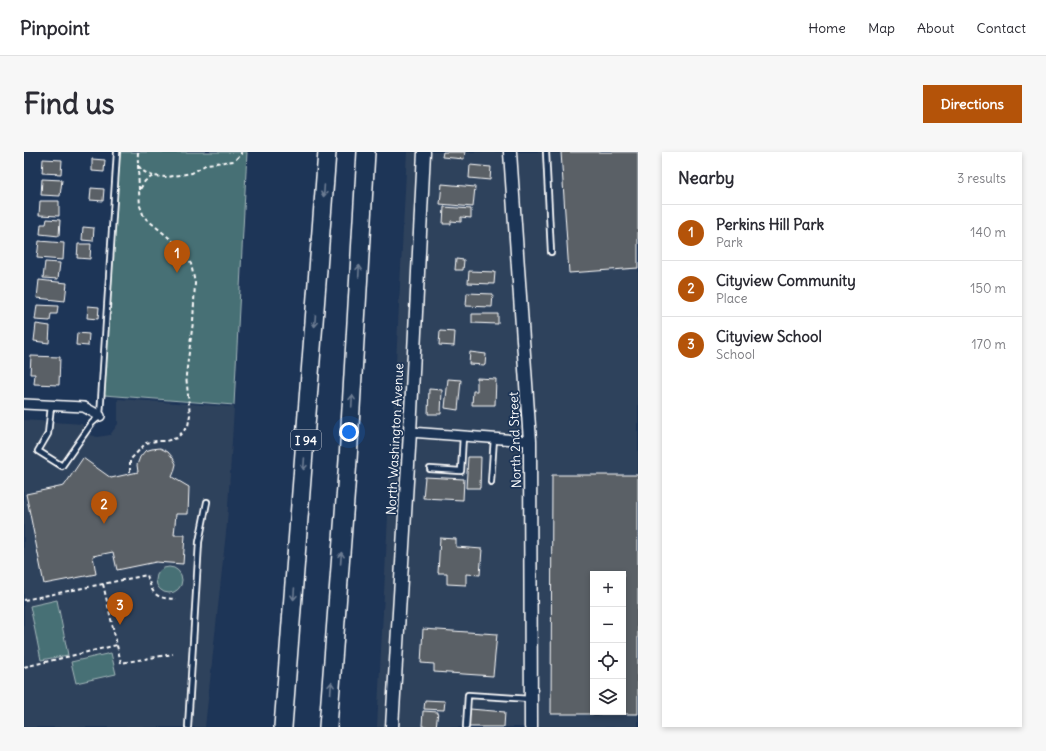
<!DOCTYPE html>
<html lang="en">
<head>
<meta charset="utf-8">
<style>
	:root { --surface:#fff; --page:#f7f7f7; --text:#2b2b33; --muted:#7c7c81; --line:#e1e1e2; --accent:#b45309 }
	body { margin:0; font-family:Delius,sans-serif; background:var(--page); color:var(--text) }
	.controls { position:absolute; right:12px; bottom:12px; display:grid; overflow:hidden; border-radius:0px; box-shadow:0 2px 6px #0003 }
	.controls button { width:36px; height:36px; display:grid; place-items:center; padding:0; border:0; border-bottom:1px solid var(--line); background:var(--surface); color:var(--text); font:20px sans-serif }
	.you { position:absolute; left:325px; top:280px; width:14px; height:14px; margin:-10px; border:3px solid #fff; border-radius:50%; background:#1a73e8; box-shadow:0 0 0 6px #1a73e833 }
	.badge { display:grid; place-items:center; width:26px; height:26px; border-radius:50%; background:var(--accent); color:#fff; font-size:13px; font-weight:700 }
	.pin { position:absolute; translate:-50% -33px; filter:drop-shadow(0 1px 2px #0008) }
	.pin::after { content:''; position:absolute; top:21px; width:14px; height:12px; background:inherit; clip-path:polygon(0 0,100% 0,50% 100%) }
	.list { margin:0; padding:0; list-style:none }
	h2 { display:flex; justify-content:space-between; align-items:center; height:52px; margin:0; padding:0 16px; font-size:17px }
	h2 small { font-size:13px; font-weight:400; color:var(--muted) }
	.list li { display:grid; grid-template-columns:26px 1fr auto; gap:12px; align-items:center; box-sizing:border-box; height:56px; padding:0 16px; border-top:1px solid var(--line) }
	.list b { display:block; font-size:15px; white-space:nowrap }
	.list p { margin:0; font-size:13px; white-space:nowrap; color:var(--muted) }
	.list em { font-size:13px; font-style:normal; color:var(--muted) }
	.icon { flex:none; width:22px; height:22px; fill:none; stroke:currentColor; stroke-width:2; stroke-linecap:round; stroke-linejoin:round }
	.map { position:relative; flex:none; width:614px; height:575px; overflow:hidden; border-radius:0px }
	header { display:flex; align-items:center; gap:24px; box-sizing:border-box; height:56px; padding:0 20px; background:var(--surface); border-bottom:1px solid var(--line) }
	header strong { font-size:19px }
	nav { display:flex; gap:22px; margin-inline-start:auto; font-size:14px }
	.intro { display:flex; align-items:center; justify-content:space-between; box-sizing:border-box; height:96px; padding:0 24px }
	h1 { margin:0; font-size:28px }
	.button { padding:10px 18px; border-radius:0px; background:var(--accent); color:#fff; font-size:14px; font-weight:700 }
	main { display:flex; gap:24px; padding:0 24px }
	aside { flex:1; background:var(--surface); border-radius:0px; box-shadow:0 2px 6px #0003 }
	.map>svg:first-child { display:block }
</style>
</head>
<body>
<header>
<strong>Pinpoint</strong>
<nav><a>Home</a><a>Map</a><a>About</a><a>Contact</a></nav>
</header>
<div class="intro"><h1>Find us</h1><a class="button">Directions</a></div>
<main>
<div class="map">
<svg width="614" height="575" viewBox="0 0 614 575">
	<rect width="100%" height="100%" fill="#1d3557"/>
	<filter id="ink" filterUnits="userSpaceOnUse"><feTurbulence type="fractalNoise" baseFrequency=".025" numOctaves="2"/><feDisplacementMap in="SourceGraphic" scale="8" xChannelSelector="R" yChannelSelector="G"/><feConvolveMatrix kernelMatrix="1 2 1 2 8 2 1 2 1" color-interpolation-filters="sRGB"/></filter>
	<g filter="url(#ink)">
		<!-- built -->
		<path fill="#2f425c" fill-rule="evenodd" d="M383,0H614V575H353ZM569,422H599V560H569Z
			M94,247L210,255L203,371L181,575H0V268L58,272L64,282L73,285L86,283L94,272Z"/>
		<!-- green -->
		<path fill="#476f74" stroke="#a3b7ba" d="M96,0H223L210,253L80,243Z
			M132 428a13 13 0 1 1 26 0a13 13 0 1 1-26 0Z
			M33,448L44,503L17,508L6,454Z
			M87,501L92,522L52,531L47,510Z"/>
		<!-- building -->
		<path fill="#5a6066" stroke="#fff" fill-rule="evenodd" d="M419,0H441L440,7L418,5Z
			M537,0H614V116L545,121Z
			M19,7L38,8L37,22L18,21Z
			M68,7L81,8L80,20L68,19Z
			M446,13L467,15L466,28L445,26Z
			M18,27L38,28L36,44L17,43Z
			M418,32L451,35L449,55L416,52Z
			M67,36L80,37L79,49L66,48Z
			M16,49H35V64L15,63Z
			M420,55L447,57V66L437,65V70L427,69V72H419Z
			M23,67L36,68L35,84L16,82L17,72H22Z
			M59,75L70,76L69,89L58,88Z
			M15,89L40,91L39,108L13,106Z
			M54,92H67L66,107L53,106Z
			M432,107L440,108L439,118H431Z
			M21,110L36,111L34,127L19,126Z
			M445,119L471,120L470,132L444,131Z
			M15,128L43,131L41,149L13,146Z
			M443,141L469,142L468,155L442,154Z
			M13,153L34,154L33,162H27L26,169L11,168Z
			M64,154L75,155L74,167L63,166Z
			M448,162H474V172L448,171Z
			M12,172L26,174L25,191L10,189Z
			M416,179L431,180L430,194L415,193Z
			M53,181L65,182L64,194L52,193Z
			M446,200L462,202L461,213L445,212Z
			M7,204L36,205L35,233L10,232L11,222H6Z
			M453,226L472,227L471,253H448L449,239H453Z
			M424,227L437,228L434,258L421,256Z
			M405,237L418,238L417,262H404Z
			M136,296L144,300L149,306L152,312L150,320L148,325L165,335L164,362H152L150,383H161L159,412L132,410L93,418L89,400L69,404L72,422L20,432L2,342L40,334L59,306L87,326L114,320L113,313L116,305L121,299L128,297Z
			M444,305H457L456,336H442Z
			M528,323H614V562H527ZM569,422H599V560H569Z
			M401,325L440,327L439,348L399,346Z
			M416,386L432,387V395L458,397L456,423L442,422V433L423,432V421H414Z
			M399,477L473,482L469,524L410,520V512L397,511Z
			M401,548L421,549L420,558L400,557Z
			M446,557L481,560L480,575H445Z
			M399,559L414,560L412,575L398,574Z"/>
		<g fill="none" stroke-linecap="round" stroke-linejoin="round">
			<defs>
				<path id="service" d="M522,0L527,100
					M27,254L24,282L14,299L38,314L68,271L76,264L93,0
					M406,317L437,319L439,284
					M467,330L470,286
					M164,575L175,390L183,350
					M442,575L444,543L506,547"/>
				<path id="minor" d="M0,252L60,255L76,264
					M386,280L506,289"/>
				<path id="tertiary" d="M486,0L506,289L507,575
					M368,575L386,280L400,0"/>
				<path id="motorway" d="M259,575L303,0
					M304,575L324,308L342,0"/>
			</defs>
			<!-- service casing -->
			<use href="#service" stroke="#fff" stroke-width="8"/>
			<!-- minor casing -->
			<use href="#minor" stroke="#fff" stroke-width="12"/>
			<!-- tertiary casing -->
			<use href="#tertiary" stroke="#fff" stroke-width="15"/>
			<!-- motorway casing -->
			<use href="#motorway" stroke="#fff" stroke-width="20"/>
			<!-- path -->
			<path stroke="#fff" stroke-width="2" stroke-dasharray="4 3" stroke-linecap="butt" d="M114,0C113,16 115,18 129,24
				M114,13L115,38
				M106,320V308L122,291L132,289H142L153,286L164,274L166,263L162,223L169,170L171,131L167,112L156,95L120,65L116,54L115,39L121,29L129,24L144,25L168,21L183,12L210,9L217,2V0
				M79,432L97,511L149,502
				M0,448L123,423C129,443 130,446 152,447
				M0,515L93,493"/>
			<!-- service -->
			<use href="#service" stroke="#1d3557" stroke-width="4.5"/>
			<!-- minor -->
			<use href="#minor" stroke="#1d3557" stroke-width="9"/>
			<!-- tertiary -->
			<use href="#tertiary" stroke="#1d3557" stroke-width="12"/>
			<!-- motorway -->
			<use href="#motorway" stroke="#1d3557" stroke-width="17"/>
		</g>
		<!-- one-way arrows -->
		<defs><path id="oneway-shaft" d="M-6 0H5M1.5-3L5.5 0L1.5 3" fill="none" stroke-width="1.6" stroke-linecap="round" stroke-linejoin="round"/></defs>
		<g stroke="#6c7c92">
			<use href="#oneway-shaft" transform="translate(300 39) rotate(94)"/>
			<use href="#oneway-shaft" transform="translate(335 119) rotate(-87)"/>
			<use href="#oneway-shaft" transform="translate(291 169) rotate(94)"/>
			<use href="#oneway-shaft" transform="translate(328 249) rotate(-87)"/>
			<use href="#oneway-shaft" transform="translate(280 312) rotate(94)"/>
			<use href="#oneway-shaft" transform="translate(317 406) rotate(-86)"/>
			<use href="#oneway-shaft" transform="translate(270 442) rotate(94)"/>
			<use href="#oneway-shaft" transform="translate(307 536) rotate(-86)"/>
		</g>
	</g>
	<g text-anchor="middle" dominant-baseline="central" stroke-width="3.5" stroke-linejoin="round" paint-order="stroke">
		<!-- shield labels -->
		<rect fill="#1d3557" stroke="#bbc2cd" stroke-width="1" x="267" y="278" width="30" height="20" rx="3"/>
		<g font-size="12" font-weight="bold" fill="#fff">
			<text x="282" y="288">I 94</text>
		</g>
		<!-- street labels -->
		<g font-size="13" fill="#fff" stroke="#1d3557">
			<text transform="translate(371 287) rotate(-87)">North Washington Avenue</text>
			<text transform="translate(491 288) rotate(-92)">North 2nd Street</text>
		</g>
	</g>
</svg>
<div class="controls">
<button>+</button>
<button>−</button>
<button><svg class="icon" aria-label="locate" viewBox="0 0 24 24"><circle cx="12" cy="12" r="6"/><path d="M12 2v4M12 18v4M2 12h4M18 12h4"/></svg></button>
<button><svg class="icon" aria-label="layers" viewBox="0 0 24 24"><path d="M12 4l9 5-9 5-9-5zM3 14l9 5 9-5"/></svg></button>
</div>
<div class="you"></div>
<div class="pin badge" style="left:153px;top:121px">1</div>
<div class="pin badge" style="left:80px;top:372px">2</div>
<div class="pin badge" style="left:96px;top:473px">3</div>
</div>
<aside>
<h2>Nearby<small>3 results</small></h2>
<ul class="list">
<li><span class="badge">1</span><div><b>Perkins Hill Park</b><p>Park</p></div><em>140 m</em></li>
<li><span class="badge">2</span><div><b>Cityview Community</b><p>Place</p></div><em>150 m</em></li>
<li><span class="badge">3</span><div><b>Cityview School</b><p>School</p></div><em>170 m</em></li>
</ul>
</aside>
</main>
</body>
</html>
